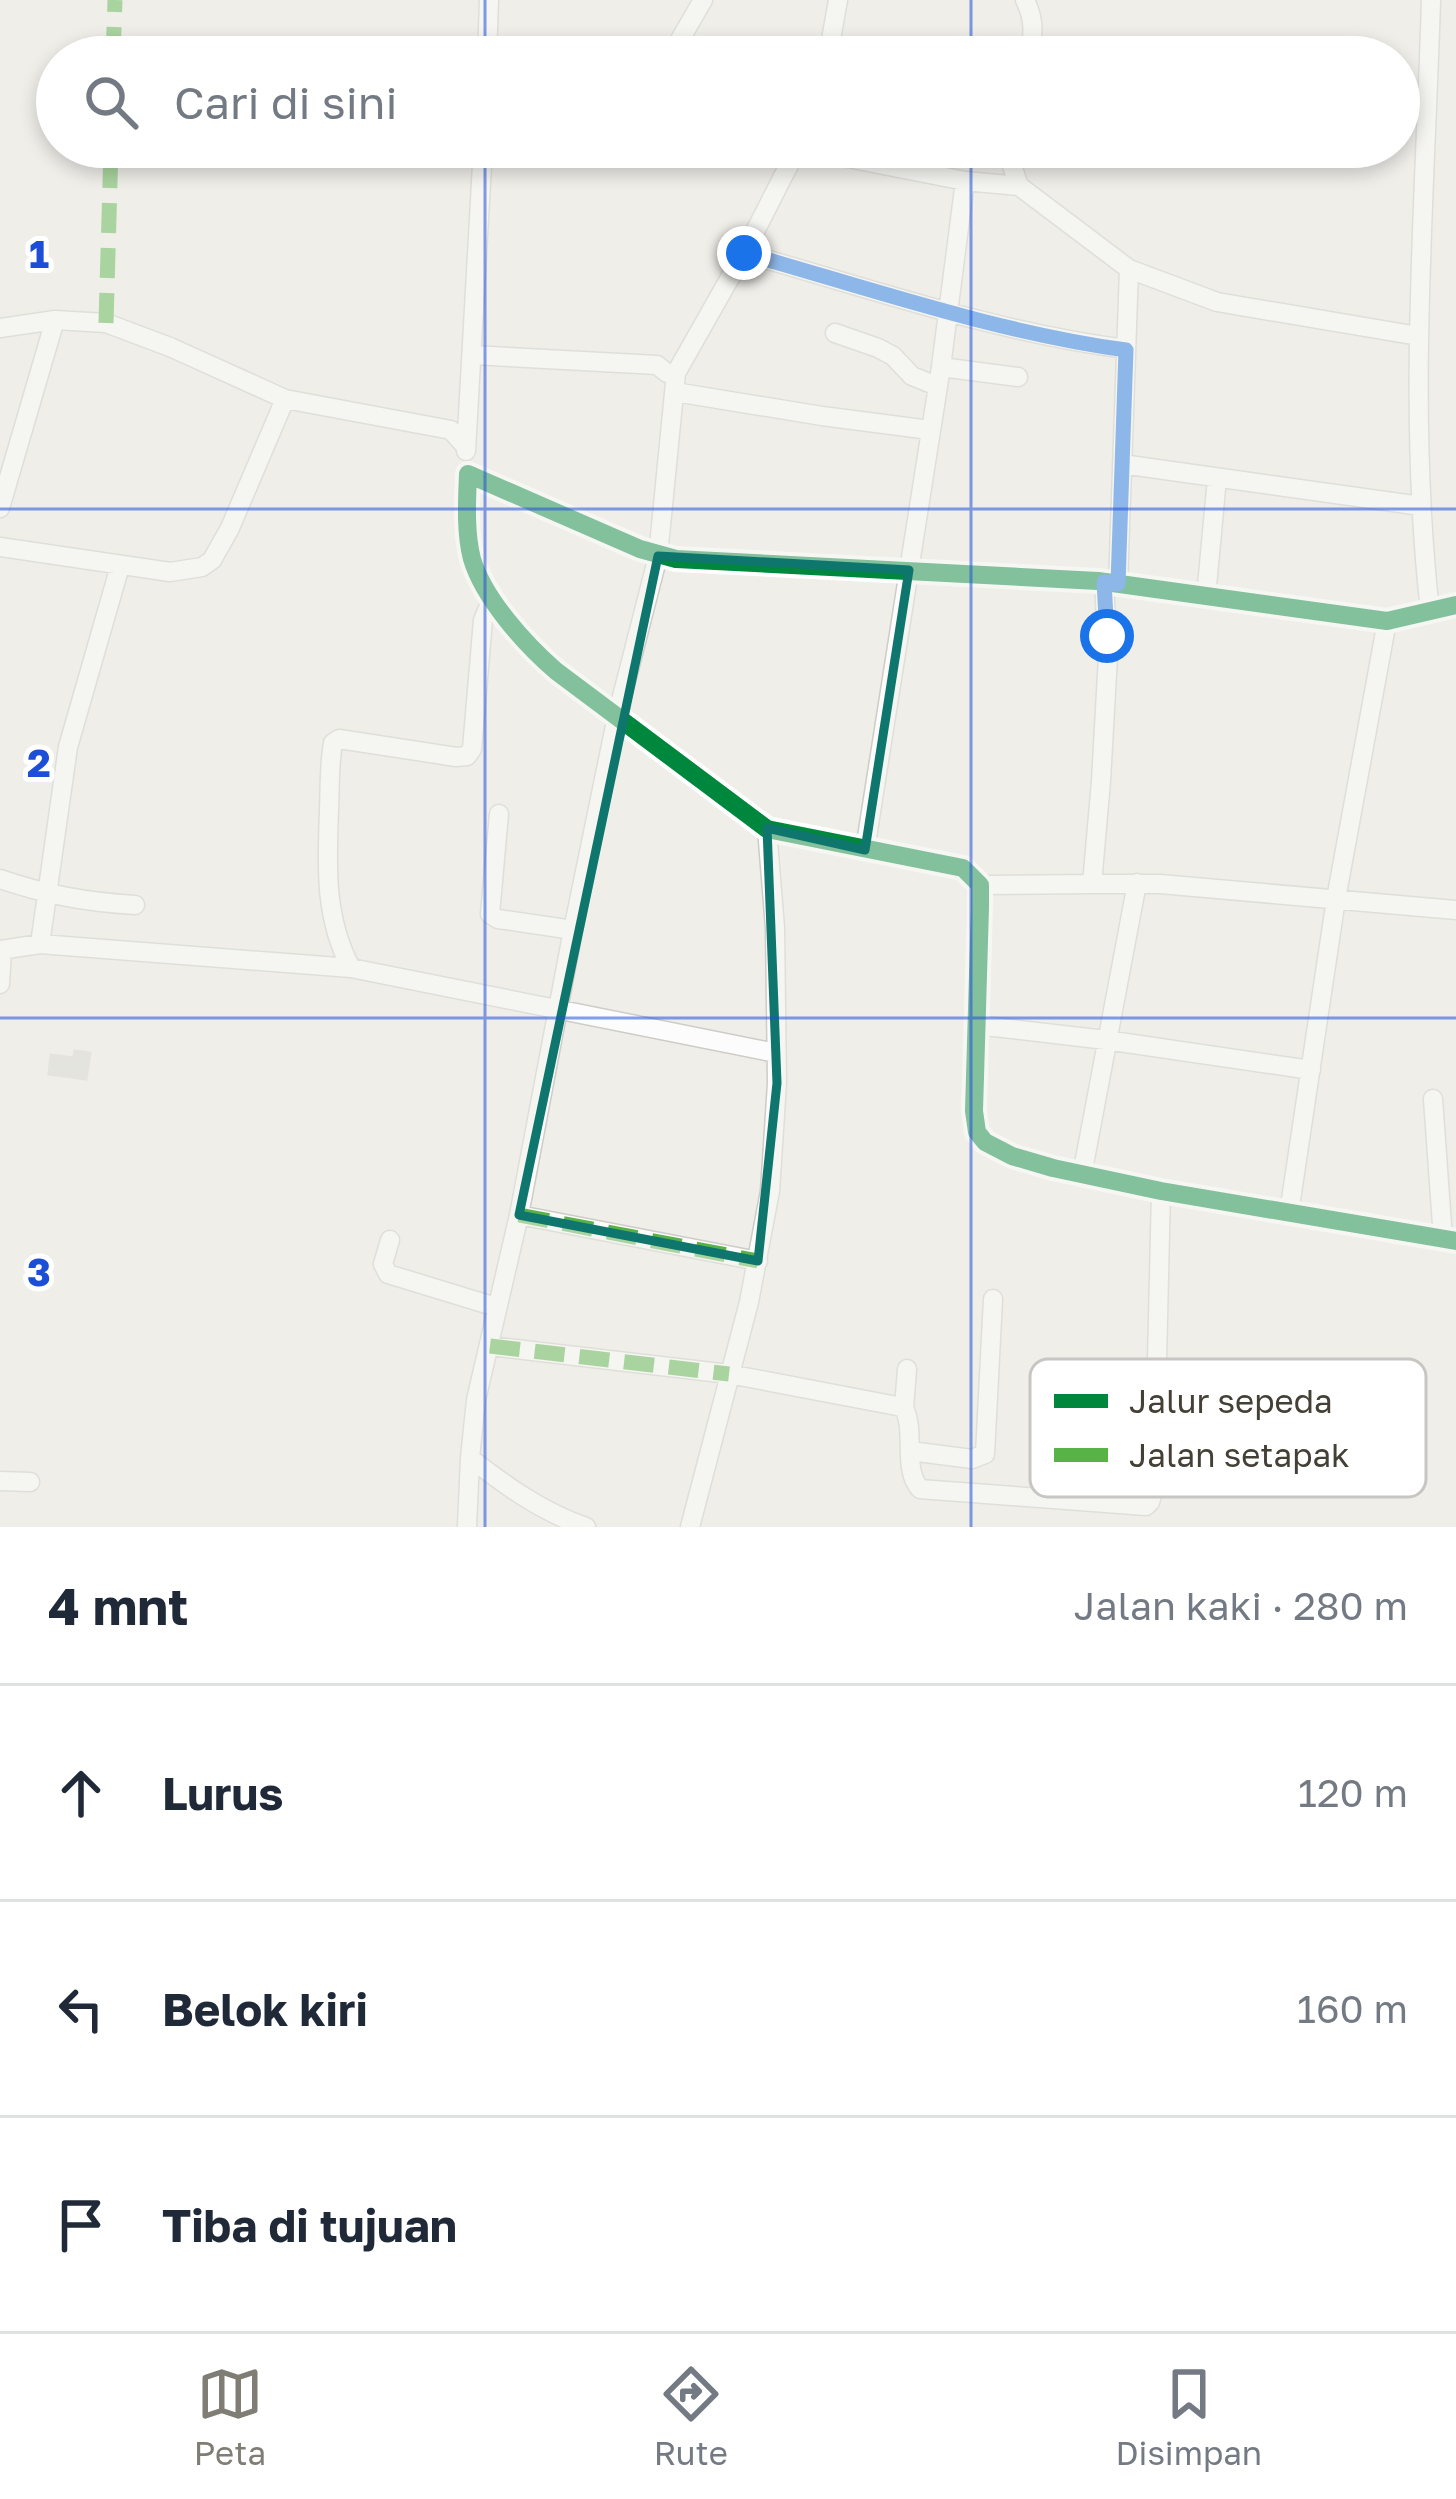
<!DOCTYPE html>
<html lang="id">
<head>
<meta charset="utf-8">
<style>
	:root { --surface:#fff; --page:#f2f2f3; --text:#1f2937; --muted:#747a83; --line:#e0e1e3; --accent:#807d75 }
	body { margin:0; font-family:"Golos Text",sans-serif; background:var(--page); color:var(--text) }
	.stop { position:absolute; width:36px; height:36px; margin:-27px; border:9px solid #1a73e8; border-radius:50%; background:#fff }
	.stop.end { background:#1a73e8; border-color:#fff; box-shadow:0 3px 12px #0008 }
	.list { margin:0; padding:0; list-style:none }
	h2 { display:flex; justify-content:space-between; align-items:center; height:156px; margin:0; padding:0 48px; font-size:51px }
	h2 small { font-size:39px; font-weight:400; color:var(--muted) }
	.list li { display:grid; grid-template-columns:78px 1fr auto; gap:36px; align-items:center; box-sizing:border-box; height:216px; padding:0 48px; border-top:3px solid var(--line) }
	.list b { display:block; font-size:45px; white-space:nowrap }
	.list em { font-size:39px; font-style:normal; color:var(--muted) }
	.icon { flex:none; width:66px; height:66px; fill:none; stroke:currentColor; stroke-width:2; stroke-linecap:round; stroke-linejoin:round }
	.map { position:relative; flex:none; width:1456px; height:1527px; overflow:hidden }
	.search { position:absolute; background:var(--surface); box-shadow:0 6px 18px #0003; left:36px; right:36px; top:36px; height:132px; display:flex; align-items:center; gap:30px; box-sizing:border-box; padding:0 42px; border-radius:66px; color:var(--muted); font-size:45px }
	.sheet { height:804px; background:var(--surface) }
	nav { display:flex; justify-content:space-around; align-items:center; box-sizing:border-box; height:168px; border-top:3px solid var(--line); background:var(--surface); font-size:33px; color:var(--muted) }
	nav a { display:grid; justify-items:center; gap:6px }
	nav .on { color:var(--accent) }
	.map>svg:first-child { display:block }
</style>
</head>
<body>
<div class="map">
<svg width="1456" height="1527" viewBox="0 0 1456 1527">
	<rect width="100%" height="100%" fill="#efeee9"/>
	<!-- building -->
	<path fill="#d8d7d2" stroke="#d7d5cf" stroke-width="3" d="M75,1051L90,1053L86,1079L49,1074L51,1055L74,1058Z"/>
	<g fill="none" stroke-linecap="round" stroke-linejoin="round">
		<defs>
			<path id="street" d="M1025,0C1035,21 1034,35 1028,57
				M487,57L489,0
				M670,57L703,0
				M828,57L838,0
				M792,147L965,181L1019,186
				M1010,147V160L1019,186L1129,269L1217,302L1418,336
				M744,253C869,288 998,333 1126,349
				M0,328L55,320L106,323L170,347L285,399L451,430L466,447
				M835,333L878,348L893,356L912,376L937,386
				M473,355L657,365L667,373H676L744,253L797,149
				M941,367L1018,377
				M675,392L822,416L930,430
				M466,451L483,147
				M1122,464L1421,506
				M0,508L55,320
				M0,547L170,572L202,567L212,560L230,528L285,399
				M1104,582L1108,656L1101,781L1092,884H1160L1456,910
				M1118,584L1129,269
				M1206,597L1216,489
				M1456,605L1387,621L1098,581L676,559L640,549L468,474C467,501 465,532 472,559C484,599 525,644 556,671L767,829L963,868L980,885V907L974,1111L977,1132L985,1142L1012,1156L1053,1168L1161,1191L1456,1241
				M1430,611C1407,408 1425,203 1431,0
				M499,814L490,914L498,919L573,930
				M865,850L941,367L965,181
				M0,879C47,895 86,902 135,905
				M980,885L1092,884
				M40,944L68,747L120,566
				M0,950L40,944L351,968L776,1053
				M351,968C324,917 327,866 329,810C330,788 329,765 333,743L339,739L456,757L467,756L472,749L483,620L493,597
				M0,984L2,950
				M977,1025L1106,1040L1311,1070
				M1433,1099L1443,1239
				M1082,1175L1137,883
				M1289,1213L1336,899L1387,621
				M519,1215L758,1261
				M390,1240L383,1264L388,1274L496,1307
				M490,1346L729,1374L897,1406L904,1408C916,1433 902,1468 920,1489L1146,1506L1150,1502L1154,1489L1161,1191
				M904,1408L907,1369
				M910,1451L972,1459L985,1454L993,1299
				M470,1458C506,1486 542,1512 586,1527
				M0,1481L30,1482
				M467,1527L470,1458L476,1400L519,1215L573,930L617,716L658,556L676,373
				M690,1527L749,1302L770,1191L777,1083L775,928L767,829"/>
		</defs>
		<!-- street casing -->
		<use href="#street" stroke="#cdccc7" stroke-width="21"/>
		<!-- street -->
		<use href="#street" stroke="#fdfcfc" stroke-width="18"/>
		<!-- quiet -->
		<path stroke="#57b346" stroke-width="15" stroke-dasharray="30 15" stroke-linecap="butt" d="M113,57L115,0
			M106,323L111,147
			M519,1215L758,1261
			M490,1346L729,1374"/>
		<defs>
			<path id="cycleway" d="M1456,605L1387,621L1098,581L676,559L640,549L468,474C467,501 465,532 472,559C484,599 525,644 556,671L767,829L963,868L980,885V907L974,1111L977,1132L985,1142L1012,1156L1053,1168L1161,1191L1456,1241"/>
		</defs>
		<!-- cycleway casing -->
		<use href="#cycleway" stroke="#fff" stroke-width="26"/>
		<!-- cycleway -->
		<use href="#cycleway" stroke="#00873e" stroke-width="18"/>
	</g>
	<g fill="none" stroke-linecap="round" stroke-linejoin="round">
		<!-- route -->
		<path stroke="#1a73e8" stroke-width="15" d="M744,253C868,288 999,333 1126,350L1118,584L1104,582L1107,636"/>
	</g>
	<!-- marked area -->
	<path d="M0 0H1456V1527H0ZM658,556L909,570L865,850L767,828L777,1083L758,1261L519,1215Z" fill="#efeee9" fill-opacity=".55" fill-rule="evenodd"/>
	<path fill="none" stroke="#0f766e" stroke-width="9" stroke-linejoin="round" d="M658,556L909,570L865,850L767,828L777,1083L758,1261L519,1215Z"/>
	<!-- grid -->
	<path fill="none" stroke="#1d4ed8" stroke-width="3" stroke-opacity="0.55" d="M485,0V57M971,0V57M485,147V1527M971,147V1527M0,509H1456M0,1018H1456"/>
	<!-- legend -->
	<rect x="1030" y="1359" width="396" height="138" rx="18" fill="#fff" stroke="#c7c6c3" stroke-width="3"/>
	<rect x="1054" y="1394" width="54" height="14" fill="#00873e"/>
	<rect x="1054" y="1448" width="54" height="14" fill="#57b346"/>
	<g font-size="33" fill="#444036">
		<text x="1129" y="1413">Jalur sepeda</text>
		<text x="1129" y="1467">Jalan setapak</text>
	</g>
	<g font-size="39" text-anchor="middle" font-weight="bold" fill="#1d4ed8" stroke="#fff" stroke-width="10" stroke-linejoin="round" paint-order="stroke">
		<text x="39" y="268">1</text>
		<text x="39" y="777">2</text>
		<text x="39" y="1286">3</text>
	</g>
</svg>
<div class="stop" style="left:1107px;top:636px"></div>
<div class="stop end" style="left:744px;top:253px"></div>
<div class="search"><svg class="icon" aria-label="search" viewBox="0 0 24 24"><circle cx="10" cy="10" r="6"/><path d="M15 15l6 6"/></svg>Cari di sini</div>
</div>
<section class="sheet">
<h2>4 mnt<small>Jalan kaki · 280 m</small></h2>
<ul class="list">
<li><svg class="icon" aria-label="ahead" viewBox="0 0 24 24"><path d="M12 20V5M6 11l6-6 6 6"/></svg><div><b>Lurus</b></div><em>120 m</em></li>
<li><svg class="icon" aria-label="left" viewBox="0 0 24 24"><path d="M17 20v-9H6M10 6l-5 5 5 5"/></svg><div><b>Belok kiri</b></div><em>160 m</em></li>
<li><svg class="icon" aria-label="arrive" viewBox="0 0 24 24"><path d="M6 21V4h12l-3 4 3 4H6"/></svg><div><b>Tiba di tujuan</b></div></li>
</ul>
</section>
<nav>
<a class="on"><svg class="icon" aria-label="map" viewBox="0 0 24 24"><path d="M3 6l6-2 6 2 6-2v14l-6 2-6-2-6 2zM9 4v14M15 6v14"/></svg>Peta</a>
<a><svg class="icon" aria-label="directions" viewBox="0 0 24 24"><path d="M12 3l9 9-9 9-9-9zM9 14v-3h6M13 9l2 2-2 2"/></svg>Rute</a>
<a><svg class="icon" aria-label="saved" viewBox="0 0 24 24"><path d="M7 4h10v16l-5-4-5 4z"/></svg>Disimpan</a>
</nav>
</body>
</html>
